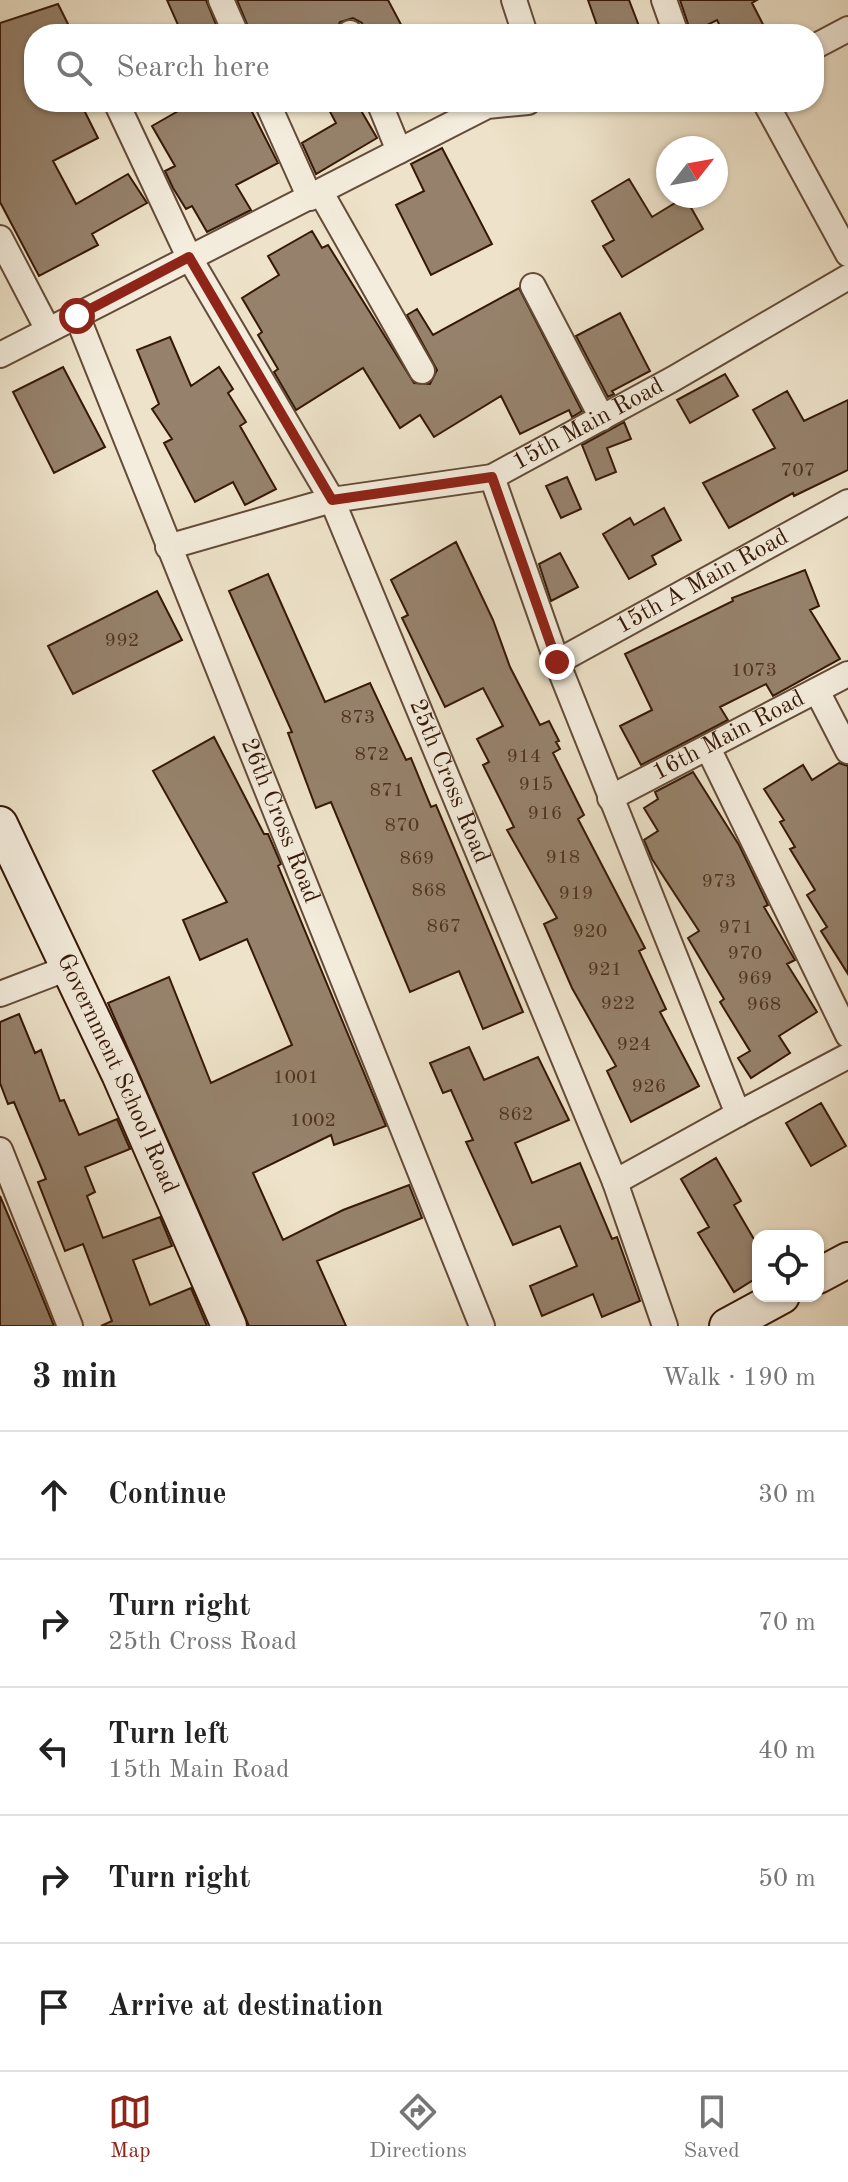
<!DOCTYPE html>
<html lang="en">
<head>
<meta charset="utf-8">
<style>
	:root { --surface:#fff; --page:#f6f6f6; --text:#222; --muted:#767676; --line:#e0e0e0; --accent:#8f2418 }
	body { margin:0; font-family:"Old Standard TT",serif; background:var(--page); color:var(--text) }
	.controls { position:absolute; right:24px; bottom:24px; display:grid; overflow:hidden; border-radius:16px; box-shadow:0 2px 6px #0004 }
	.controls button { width:72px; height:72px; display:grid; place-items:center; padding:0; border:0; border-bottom:2px solid var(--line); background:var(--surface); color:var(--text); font:40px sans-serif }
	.compass { position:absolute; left:656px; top:136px; width:72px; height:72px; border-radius:50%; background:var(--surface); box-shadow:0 2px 6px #0004; rotate:59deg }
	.stop { position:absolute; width:24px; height:24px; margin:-18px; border:6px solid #8f2418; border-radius:50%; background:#fff }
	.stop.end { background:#8f2418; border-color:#fff; box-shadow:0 2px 8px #0008 }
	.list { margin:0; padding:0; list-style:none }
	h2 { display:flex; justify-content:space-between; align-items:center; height:104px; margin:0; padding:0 32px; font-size:34px }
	h2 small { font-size:26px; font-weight:400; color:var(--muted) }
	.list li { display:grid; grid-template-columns:52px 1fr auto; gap:24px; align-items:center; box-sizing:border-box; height:128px; padding:0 32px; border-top:2px solid var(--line) }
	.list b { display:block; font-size:30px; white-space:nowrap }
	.list p { margin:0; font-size:26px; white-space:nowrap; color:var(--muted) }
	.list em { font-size:26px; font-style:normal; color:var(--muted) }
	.icon { flex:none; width:44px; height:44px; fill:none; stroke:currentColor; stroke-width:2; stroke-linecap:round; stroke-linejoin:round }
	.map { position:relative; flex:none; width:848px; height:1326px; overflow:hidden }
	.search { position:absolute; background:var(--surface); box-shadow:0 2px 6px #0004; left:24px; right:24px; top:24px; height:88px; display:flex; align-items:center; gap:20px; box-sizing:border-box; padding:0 28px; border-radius:32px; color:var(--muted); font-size:30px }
	.sheet { height:744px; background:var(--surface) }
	nav { display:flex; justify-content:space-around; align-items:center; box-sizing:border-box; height:112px; border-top:2px solid var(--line); background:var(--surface); font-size:22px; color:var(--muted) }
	nav a { display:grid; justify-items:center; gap:4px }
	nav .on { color:var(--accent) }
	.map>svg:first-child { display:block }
</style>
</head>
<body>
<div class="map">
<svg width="848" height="1326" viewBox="0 0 848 1326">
	<rect width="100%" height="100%" fill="#eee3ca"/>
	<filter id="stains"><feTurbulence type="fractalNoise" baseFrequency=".0025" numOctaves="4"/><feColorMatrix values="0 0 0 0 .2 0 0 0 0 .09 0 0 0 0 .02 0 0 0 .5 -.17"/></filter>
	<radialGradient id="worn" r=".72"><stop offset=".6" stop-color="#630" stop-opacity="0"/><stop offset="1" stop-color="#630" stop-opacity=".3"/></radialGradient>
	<!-- building -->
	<path fill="#96826c" stroke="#361807" stroke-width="2" d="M167,0H206L220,34H182Z
		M237,0H388L406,34H366L362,23L353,18L340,22L335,34H307L303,26L285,34H251Z
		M588,0H629L642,34H600Z
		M680,0H757L752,3L768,34H724L717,20L691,33Z
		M58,4L73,34H34V102H80L98,138L53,161L76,204L128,174L147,203L92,234L98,245L39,276L0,202V23Z
		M194,102H247L278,163L236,185L251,210L207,232L192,206L186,209L173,188L165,171L175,166L152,126Z
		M325,102H356L377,138L316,174L302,143L336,123Z
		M442,148L492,244L431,275L396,205L424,191L411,164Z
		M629,179L652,217L685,197L703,229L622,277L603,246L614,240L592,201Z
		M312,231L322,248L328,245L414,383L430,384L437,370L407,315L417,309L433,335L519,288L582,411L572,417L569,410L520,434L501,396L434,437L420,415L400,428L363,368L296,410L274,372L278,369L258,335L262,332L242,298L279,275L268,256Z
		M620,313L650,371L612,391L614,394L608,397L576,336Z
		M170,337L191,386L219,367L233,389L228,393L246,422L240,426L276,489L245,505L233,482L195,502L164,443L172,439L152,409L159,404L137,350Z
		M63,367L105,447L54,473L13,392Z
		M725,374L738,396L690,423L677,400Z
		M787,391L804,421L848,400V470L794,496L793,493L729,528L703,483L775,448L753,410Z
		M624,422L631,439L607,448L616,472L596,480L582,445Z
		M567,477L581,509L561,518L546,486Z
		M664,508L681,540L652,556L656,564L629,579L603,534L630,518L634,525Z
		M456,542L493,620L510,667L540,725L549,721L559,741L556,742L560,749L553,753L584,815L578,819L645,948L639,951L666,1009L660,1012L699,1086L631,1122L607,1071L616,1066L572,988L544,924L557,918L507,830L514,827L483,765L489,762L477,739L503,726L483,688L445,707L402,618L408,615L391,580Z
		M560,553L578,587L551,601L539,564Z
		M805,570L819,606L810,610L840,659L773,696L766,684L720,707L728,720L641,765L620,726L652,710L625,654L733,601L732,598Z
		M268,574L325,702L370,683L406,760L411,758L431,807L436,805L523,1012L483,1029L459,971L410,992L331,802L316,808L288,733L292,732L229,591Z
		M157,591L182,640L73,694L48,646Z
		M214,737L264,834H268L281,864L278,866L386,1126L334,1145L331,1135L253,1173L283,1240L343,1210L409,1185L422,1218L317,1261L346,1326H249L108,1003L169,977L211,1083L292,1045L247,939L200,960L183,920L227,902L153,771Z
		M839,763L848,766V974L821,931L827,927L807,895L815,890L790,849L795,847L780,822L784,820L764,789L803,765L812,780Z
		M693,772L739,845L768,905L764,907L795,960L787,964L817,1012L779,1036L790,1053L751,1078L738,1058L750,1051L720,1002L724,999L688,938L699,931L652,859L644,840L658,831L644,808L658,799L655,792Z
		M19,1014L35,1053L41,1050L60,1101L64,1100L79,1135L117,1119L130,1149L85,1167L95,1192L87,1196L103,1238L160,1217L172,1246L133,1260L150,1305L191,1288L207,1326H101L112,1321L83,1244L65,1251L38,1182L46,1179L14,1102L8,1104L0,1083V1022Z
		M469,1047L484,1080L538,1057L569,1120L515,1143L532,1183L580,1163L612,1239L617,1237L640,1301L602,1317L593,1294L542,1316L530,1286L577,1266L560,1226L513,1245L466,1142L473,1140L451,1090L443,1093L430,1063Z
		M821,1103L846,1146L811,1166L786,1123Z
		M716,1158L741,1201L734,1205L758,1246V1277L734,1292L698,1233L709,1227L681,1179Z
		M0,1196L30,1267L54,1326H0Z"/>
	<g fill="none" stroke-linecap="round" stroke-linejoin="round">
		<defs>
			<g id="street">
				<path d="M221,0L236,34"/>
				<path d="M514,0L525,34"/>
				<path d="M664,0L676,34"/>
				<path d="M350,33L351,34"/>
				<path d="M814,47L848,29"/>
				<path id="s1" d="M116,102L189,257L332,500L615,1182L665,1326"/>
				<path d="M267,102L310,198"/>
				<path d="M379,102L399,151"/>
				<path d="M765,102L848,254"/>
				<path d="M321,193L422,371"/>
				<path d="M0,238L48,330"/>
				<path d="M533,286L602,418"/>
				<path id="s2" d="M77,316L482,1326"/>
				<path d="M0,355L487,106L528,102"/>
				<path d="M492,477L557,662L738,1114L848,1056"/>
				<path id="s3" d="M168,547L332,500L492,477L673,379L848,277"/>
				<path id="s4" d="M557,662L848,502"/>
				<path d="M817,691L848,751"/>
				<path d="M708,748L848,1035"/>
				<path id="s5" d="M610,798L848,674"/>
				<path d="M0,994L68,968"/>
				<path d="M0,1150L70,1326"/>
				<path d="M615,1182L738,1114"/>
			</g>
			<g id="secondary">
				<path id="s6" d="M0,824L119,1074L229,1326"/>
				<path d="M818,1276L848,1260"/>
				<path d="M727,1326L782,1296"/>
			</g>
		</defs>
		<!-- street casing -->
		<use href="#street" stroke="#644b38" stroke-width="28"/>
		<!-- secondary casing -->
		<use href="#secondary" stroke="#361807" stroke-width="38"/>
		<!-- street -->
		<use href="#street" stroke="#f4eddd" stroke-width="24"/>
		<!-- secondary -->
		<use href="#secondary" stroke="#f4eddd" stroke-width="34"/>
	</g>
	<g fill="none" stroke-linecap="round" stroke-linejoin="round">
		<!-- route -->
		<path stroke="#8f2418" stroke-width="10" d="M77,316L189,257L332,500L492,477L557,662"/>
	</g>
	<g text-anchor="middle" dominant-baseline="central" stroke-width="6" stroke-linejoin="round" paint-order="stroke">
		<!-- number labels -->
		<g font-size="20" fill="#4e3220">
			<text x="798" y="471">707</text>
			<text x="122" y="641">992</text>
			<text x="754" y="671">1073</text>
			<text x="358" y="718">873</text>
			<text x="372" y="755">872</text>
			<text x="524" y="757">914</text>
			<text x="536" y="785">915</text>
			<text x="387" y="791">871</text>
			<text x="545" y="814">916</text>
			<text x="402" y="826">870</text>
			<text x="563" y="858">918</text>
			<text x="417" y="859">869</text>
			<text x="719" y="882">973</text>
			<text x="429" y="891">868</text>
			<text x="576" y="894">919</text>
			<text x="444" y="927">867</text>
			<text x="736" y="928">971</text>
			<text x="590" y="932">920</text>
			<text x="745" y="954">970</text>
			<text x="605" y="970">921</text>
			<text x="755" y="979">969</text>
			<text x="618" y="1004">922</text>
			<text x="764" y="1005">968</text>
			<text x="634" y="1045">924</text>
			<text x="296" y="1078">1001</text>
			<text x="649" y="1087">926</text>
			<text x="516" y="1115">862</text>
			<text x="313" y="1121">1002</text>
		</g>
		<!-- street labels -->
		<g font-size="24" fill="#361807" stroke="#f4eddd">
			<text stroke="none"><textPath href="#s3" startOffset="442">15th Main Road</textPath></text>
			<text stroke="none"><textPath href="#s4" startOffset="166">15th A Main Road</textPath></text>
			<text stroke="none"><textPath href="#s5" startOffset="134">16th Main Road</textPath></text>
			<text stroke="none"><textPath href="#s1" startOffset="758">25th Cross Road</textPath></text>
			<text stroke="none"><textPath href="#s2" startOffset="544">26th Cross Road</textPath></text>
			<text stroke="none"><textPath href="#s6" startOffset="276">Government School Road</textPath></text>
		</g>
	</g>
	<rect width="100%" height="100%" filter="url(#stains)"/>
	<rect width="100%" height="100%" fill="url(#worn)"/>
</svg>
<div class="controls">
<button><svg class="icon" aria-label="locate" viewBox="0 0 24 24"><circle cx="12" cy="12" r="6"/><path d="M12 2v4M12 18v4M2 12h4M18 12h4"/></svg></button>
</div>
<svg class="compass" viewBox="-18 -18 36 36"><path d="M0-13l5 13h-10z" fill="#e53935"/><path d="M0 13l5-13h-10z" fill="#767676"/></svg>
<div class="stop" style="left:77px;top:316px"></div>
<div class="stop end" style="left:557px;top:662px"></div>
<div class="search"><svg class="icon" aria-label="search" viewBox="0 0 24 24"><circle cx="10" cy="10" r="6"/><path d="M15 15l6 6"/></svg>Search here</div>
</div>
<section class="sheet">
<h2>3 min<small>Walk · 190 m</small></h2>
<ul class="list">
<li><svg class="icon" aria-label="ahead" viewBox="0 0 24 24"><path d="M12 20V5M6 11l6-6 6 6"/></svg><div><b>Continue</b></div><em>30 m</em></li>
<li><svg class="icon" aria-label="right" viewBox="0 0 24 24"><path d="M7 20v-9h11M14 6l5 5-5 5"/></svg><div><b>Turn right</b><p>25th Cross Road</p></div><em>70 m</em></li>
<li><svg class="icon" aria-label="left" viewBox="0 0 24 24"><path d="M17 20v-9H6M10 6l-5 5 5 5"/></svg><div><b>Turn left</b><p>15th Main Road</p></div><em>40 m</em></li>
<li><svg class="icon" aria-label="right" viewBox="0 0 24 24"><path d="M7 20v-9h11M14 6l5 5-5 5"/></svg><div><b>Turn right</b></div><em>50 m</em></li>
<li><svg class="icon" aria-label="arrive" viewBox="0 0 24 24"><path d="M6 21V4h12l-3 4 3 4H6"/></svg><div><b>Arrive at destination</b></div></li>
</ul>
</section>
<nav>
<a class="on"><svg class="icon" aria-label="map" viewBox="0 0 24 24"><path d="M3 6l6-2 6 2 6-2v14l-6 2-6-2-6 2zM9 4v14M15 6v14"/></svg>Map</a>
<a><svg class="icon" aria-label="directions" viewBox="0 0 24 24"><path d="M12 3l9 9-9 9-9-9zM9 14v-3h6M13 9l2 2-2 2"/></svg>Directions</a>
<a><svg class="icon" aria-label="saved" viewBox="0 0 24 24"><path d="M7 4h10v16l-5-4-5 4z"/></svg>Saved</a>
</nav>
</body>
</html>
